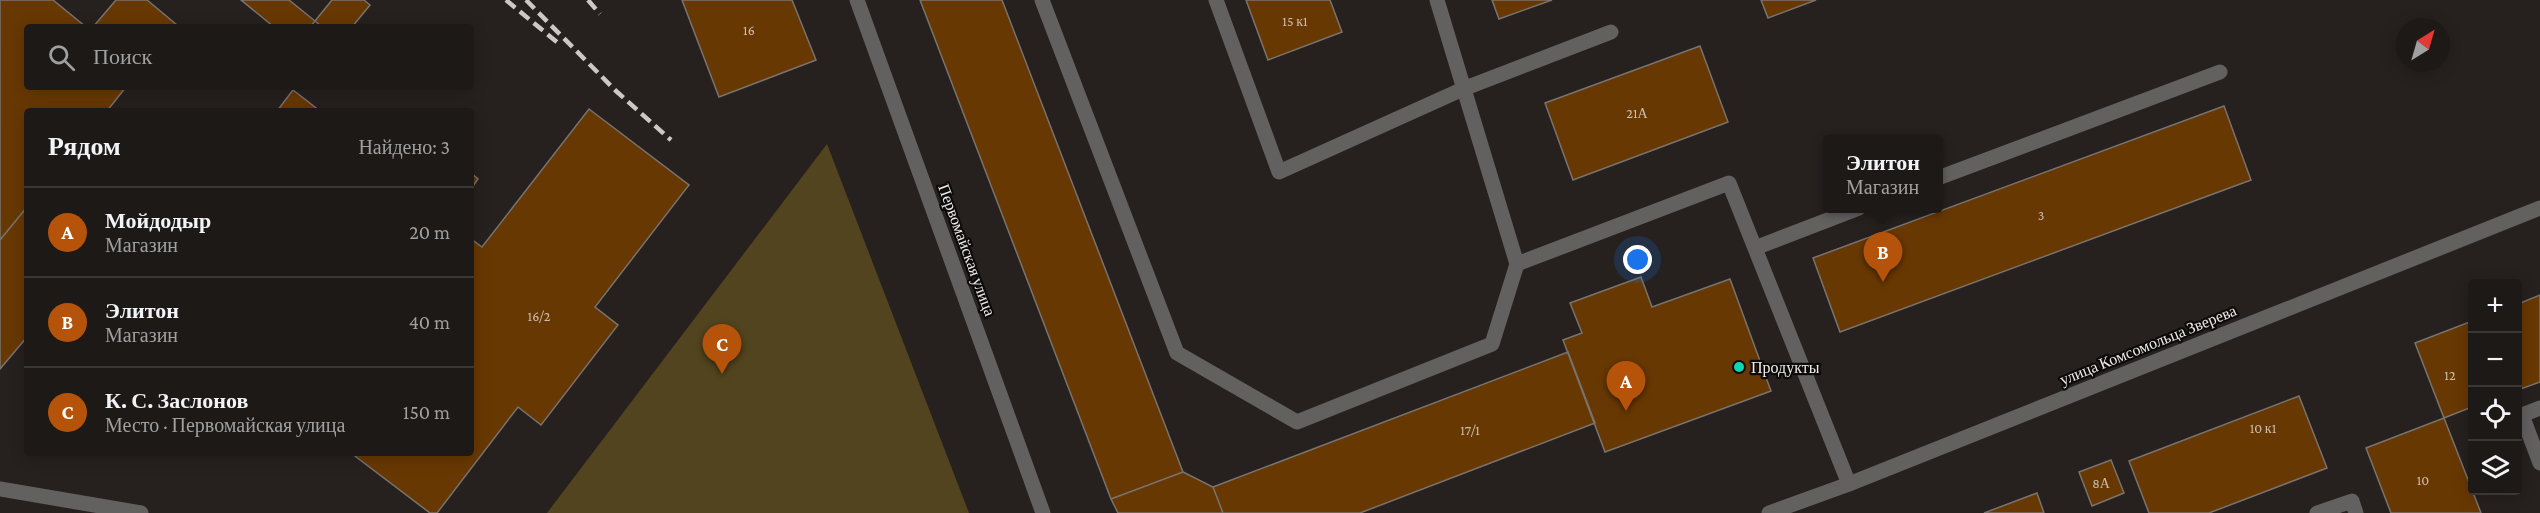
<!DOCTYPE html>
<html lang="ru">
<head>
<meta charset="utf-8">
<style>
	:root { --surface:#1c1917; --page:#252220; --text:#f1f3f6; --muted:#a0a0a1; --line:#3a3836; --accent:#b45309 }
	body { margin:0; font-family:"Crimson Pro",serif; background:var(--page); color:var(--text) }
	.controls { position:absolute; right:18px; bottom:18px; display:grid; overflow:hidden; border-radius:6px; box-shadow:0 3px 15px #0003 }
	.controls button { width:54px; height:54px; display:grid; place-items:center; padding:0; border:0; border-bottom:2px solid var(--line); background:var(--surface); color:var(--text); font:30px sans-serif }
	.compass { position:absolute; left:2396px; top:18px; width:54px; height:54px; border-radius:50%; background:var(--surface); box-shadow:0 3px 15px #0003; rotate:37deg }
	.you { position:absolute; left:1638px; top:260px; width:21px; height:21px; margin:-15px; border:4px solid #fff; border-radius:50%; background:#1a73e8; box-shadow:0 0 0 9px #1a73e833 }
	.badge { display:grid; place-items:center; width:39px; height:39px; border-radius:50%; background:var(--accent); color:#fff; font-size:20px; font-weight:700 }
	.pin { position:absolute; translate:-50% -50px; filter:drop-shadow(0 2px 3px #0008) }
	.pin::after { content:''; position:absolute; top:32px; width:21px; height:18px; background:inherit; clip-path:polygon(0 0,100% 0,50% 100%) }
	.popup { position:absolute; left:1823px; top:135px; width:120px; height:78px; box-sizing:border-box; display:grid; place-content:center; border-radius:6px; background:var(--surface); filter:drop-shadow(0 2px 4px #0005); font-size:20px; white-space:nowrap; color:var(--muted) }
	.popup b { font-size:22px; color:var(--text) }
	.popup::after { content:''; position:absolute; left:50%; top:100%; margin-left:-12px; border:12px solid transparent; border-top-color:var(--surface) }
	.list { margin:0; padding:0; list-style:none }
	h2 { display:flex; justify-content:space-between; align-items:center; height:78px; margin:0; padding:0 24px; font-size:26px }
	h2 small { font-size:20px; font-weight:400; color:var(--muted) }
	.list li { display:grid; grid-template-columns:39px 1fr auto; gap:18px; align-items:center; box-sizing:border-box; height:90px; padding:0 24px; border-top:2px solid var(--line) }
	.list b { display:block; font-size:22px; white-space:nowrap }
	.list p { margin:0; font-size:20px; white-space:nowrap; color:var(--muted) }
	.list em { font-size:20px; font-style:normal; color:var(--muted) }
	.icon { flex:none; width:33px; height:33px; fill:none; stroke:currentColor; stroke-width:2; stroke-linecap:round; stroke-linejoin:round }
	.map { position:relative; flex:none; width:2540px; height:513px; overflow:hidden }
	.search { position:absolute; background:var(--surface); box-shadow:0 3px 15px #0003; left:24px; top:24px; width:450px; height:66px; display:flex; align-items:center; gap:15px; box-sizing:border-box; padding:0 21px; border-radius:6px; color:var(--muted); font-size:22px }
	.panel { position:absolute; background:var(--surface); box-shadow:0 3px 15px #0003; left:24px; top:108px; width:450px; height:348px; border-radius:6px }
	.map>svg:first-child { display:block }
</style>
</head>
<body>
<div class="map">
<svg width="2540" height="513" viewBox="0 0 2540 513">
	<rect width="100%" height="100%" fill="#26211f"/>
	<!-- green -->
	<path fill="#52441e" d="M827,144L969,513H547Z"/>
	<!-- building -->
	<path fill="#683802" stroke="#78736f" stroke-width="1.5" d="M0,0H53L86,27H27V87H126L107,111H27V207L0,240Z
		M116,0H147L177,25L93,27Z
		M241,0H289L315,21L310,27H274Z
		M332,0H364L370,5L352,27H322L315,21Z
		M682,0H792L816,60L719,97Z
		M920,0H1002L1183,472L1111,499Z
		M1246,0H1330L1342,32L1268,60Z
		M1492,0H1552L1499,19Z
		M1761,0H1816L1768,18Z
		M1700,46L1728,122L1573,180L1545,103Z
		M293,90L320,111H277Z
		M2224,106L2251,180L1840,332L1813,258Z
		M589,109L689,185L595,307L618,325L541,425L518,407L437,513H430L351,453H471V239L482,247Z
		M471,173L478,179L471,189Z
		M27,207V337L0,369V240Z
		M1641,277L1652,307L1730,279L1771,391L1605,452L1563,340L1582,333L1570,303Z
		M2540,295V382L2518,390V304Z
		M2472,321V407L2444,418L2415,343Z
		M1568,352L1595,423L1360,513H1223L1213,487Z
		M2299,396L2327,468L2209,513H2149L2129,461Z
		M2444,418L2481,513H2391L2366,448Z
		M2111,460L2124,493L2092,506L2079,472Z
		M1183,472L1213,487L1223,513H1118L1111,499Z
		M2037,493L2044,513H1984Z"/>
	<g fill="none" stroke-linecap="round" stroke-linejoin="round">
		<!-- lane -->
		<path stroke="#636060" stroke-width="15" d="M1042,0L1177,353L1297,422L1492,344L1517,264L1729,183L1849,484
			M1216,0L1279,172L1463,89L1611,32
			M1437,0L1517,264
			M1938,178L2220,72
			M1755,248L1859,208
			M2540,408L2522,415L2540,463
			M2317,513L2352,501L2356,513"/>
		<!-- street -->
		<path stroke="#636060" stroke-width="15" d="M857,0L1043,513
			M0,489L141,513
			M1769,513L1849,484L2540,208"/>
		<!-- rail -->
		<path stroke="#ccc8c6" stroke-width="4.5" stroke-dasharray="12 6" stroke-linecap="butt" d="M506,0L558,43
			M526,0L616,91L671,140
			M588,0L600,14"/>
	</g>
	<!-- markers -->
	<circle fill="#0ed5b4" stroke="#0d0b0a" stroke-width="2" cx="1739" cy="367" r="6"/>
	<g text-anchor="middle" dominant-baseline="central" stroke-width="4.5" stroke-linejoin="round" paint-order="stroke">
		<!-- number labels -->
		<g font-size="14" fill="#cdbeb0">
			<text x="1295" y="21">15 к1</text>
			<text x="749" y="30">16</text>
			<text x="1637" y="113">21А</text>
			<text x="2041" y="215">3</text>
			<text x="539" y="316">16/2</text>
			<text x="2450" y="375">12</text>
			<text x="2263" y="428">10 к1</text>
			<text x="1470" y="430">17/1</text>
			<text x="2423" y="480">10</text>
			<text x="2101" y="483">8А</text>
		</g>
		<!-- street labels -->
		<g font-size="16" fill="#efebea" stroke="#0d0b0a">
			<text transform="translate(967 250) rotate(70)">Первомайская улица</text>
			<text transform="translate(2148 345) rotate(-22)">улица Комсомольца Зверева</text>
		</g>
		<!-- poi labels -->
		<g font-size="16" fill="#efebea" stroke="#0d0b0a" text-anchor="start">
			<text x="1751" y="367">Продукты</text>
		</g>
	</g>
</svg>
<div class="controls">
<button>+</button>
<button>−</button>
<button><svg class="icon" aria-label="locate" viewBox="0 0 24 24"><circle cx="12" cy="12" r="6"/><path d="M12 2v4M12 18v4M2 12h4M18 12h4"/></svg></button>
<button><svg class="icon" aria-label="layers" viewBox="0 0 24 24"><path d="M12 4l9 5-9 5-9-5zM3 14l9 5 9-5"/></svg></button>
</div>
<svg class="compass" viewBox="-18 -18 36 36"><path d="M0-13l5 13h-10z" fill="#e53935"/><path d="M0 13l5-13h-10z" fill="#a0a0a1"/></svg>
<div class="you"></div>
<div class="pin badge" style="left:1626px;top:411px">A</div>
<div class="pin badge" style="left:1883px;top:282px">B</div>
<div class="popup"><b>Элитон</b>Магазин</div>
<div class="pin badge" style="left:722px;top:374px">C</div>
<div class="search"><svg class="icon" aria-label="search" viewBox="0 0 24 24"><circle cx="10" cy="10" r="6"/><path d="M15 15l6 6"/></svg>Поиск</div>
<section class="panel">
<h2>Рядом<small>Найдено: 3</small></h2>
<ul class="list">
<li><span class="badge">A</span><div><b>Мойдодыр</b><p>Магазин</p></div><em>20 m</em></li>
<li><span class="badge">B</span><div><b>Элитон</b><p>Магазин</p></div><em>40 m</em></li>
<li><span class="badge">C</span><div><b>К. С. Заслонов</b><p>Место · Первомайская улица</p></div><em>150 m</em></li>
</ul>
</section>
</div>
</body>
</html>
